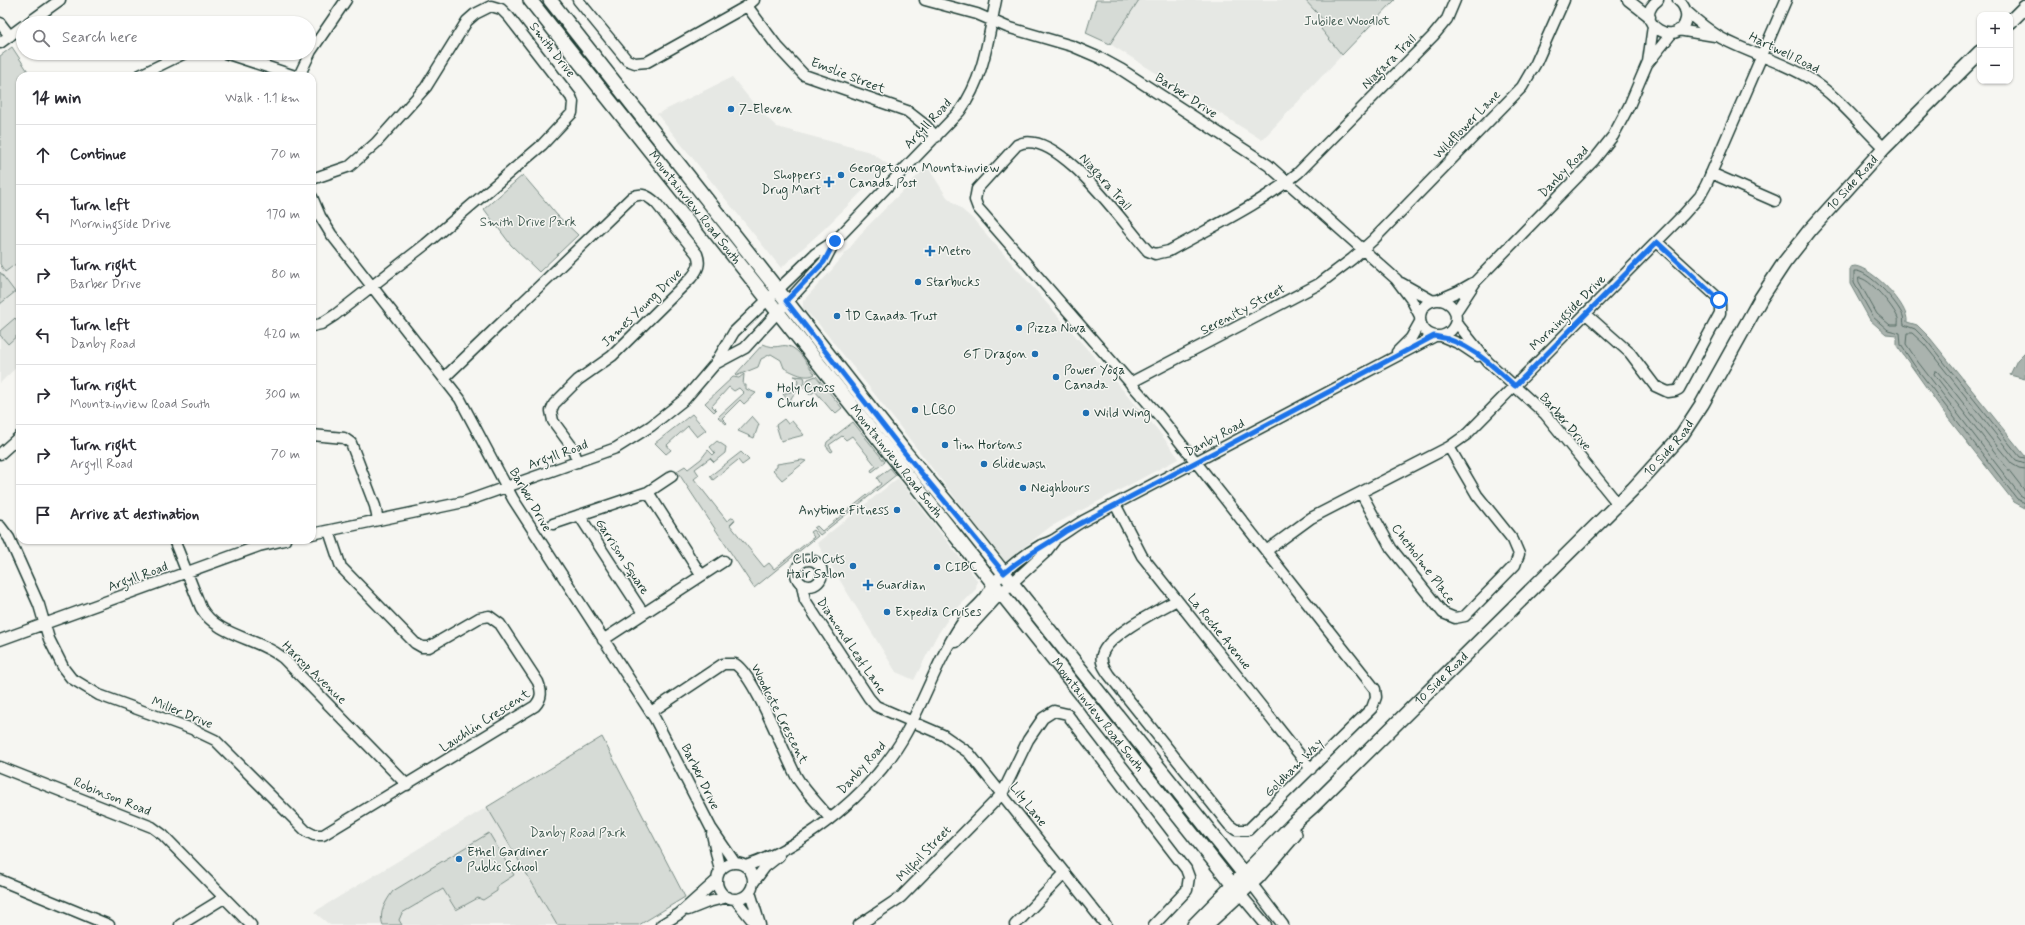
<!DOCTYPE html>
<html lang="en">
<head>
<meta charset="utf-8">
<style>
	:root { --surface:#fff; --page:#f2f2f3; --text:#2b2b33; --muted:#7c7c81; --line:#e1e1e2 }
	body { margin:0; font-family:Mynerve,sans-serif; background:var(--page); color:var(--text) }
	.controls { position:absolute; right:12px; top:12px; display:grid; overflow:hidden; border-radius:8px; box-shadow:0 1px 3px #0004 }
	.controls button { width:36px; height:36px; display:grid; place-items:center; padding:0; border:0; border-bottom:1px solid var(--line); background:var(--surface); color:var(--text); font:20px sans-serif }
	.stop { position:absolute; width:12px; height:12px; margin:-9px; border:3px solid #1a73e8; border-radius:50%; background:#fff }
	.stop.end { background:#1a73e8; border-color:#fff; box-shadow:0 1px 4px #0008 }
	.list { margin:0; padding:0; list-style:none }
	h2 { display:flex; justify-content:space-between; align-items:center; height:52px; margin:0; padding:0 16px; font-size:17px }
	h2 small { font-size:13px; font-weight:400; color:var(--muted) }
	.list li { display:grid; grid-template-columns:26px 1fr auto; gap:12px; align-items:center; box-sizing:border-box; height:60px; padding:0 16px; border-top:1px solid var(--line) }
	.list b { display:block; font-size:15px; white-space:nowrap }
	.list p { margin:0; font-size:13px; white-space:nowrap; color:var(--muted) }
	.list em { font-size:13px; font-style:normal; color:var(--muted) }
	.icon { flex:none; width:22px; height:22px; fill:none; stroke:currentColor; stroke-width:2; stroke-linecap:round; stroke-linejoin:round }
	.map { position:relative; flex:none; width:2025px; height:925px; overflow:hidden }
	.search { position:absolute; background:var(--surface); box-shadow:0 1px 3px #0004; left:16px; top:16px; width:300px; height:44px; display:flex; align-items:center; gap:10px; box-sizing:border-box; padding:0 14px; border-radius:22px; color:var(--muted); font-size:15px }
	.panel { position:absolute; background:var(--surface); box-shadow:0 1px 3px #0004; left:16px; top:72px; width:300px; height:472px; border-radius:12px }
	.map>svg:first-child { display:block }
</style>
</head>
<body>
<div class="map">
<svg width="2025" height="925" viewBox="0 0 2025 925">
	<rect width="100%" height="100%" fill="#f6f6f2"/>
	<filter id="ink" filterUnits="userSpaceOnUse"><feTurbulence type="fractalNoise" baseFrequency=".025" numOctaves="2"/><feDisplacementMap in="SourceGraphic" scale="8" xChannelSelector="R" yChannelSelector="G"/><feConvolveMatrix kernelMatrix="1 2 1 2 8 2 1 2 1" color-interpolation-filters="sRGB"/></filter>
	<g filter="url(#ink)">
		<!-- built -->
		<path fill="#e6e8e4" d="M1139,0H1305L1326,23L1321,29L1342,55L1262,140L1110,44Z
			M732,77L758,109L777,127L870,152L889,165L823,230L781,268L657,114Z
			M927,166L947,197L973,219L1157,429L1178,457V459L1050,527L1005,562L866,383L817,322L803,309V301L830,272L866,228Z
			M0,264L5,272L15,266L20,273V364L0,383Z
			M898,478L977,580L976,589L950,616L936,637L914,680L896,672L817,543Z
			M487,807L557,925H330L314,912Z"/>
		<!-- green -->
		<path fill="#d6dbd6" stroke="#7a8c85" d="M1096,0H1139L1110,44L1086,33Z
			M1305,0H1395L1342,55L1321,29L1326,23Z
			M12,47L31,76H20V261L5,272L0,264V56Z
			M523,175L557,215L578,235L539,272L511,245L484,209Z
			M0,272L15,292L0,304Z
			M15,318L20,324V333L8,344L0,335V331Z
			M763,344C777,350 780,344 788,346C799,348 808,366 815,374C805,380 793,372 784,368L781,360L771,354L761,359L758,367L736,376L735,375Z
			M744,374L743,385H746V389L756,393L744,404L740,400L722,418L727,423L726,424L718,417L744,393L739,388L734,391L729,387L712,406L716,410L714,412L705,403L733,377L739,378Z
			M794,376L804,377L805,380C802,389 790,394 790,403L783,394L793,391L794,387H796L798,382L797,377Z
			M816,376L842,408L836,413L833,410L832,411L815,391L810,395L804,388L808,379Z
			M692,414L706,430L697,437L688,426L667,445L671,450L666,454L655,443Z
			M752,416L759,424L754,438L738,431Z
			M784,419L788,424L792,421L804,435L781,441L776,425Z
			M853,422L885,462L872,472L871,470L876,466L852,436L846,440L842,436L829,445L833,451L831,452L826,446L827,442Z
			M717,441L726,447L725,453L714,462L710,458L695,469L699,475L694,479L727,521L733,517L735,520L730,525L764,567L769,563L774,569L814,537L810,532L813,530L818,536L754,588L677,471L685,466L688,469L701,459L708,450L713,455L715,453L710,447Z
			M741,452L749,460L742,465L738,460L713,480L710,476Z
			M802,460L806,461L782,480L773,470L777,467V464Z
			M890,468L896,475L820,535L814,528L817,526L822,531L881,484L877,478Z
			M602,737L685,897L639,925H557L487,807Z
			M489,833L514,875L497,886V891L483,900L478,898L456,910L443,889L402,913L399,920L402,925H383C378,913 386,901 393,891Z"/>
		<!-- water -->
		<path fill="#aab3ae" stroke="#72847d" d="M1855,266C1872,268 1909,305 1907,322L1917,325L1930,338L2025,456V508L2014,502L1948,418L1897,346V335L1886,334L1870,320L1850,284V267Z
			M2025,352V379L2010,375L2017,360Z"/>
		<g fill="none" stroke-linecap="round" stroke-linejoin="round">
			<!-- shore -->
			<path stroke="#576c65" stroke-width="1" d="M1859,278C1869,277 1893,307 1897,316C1899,319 1898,322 1898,325H1890L1877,314L1859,282Z
				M2025,458L2020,457L1927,341L1915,329L1904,325C1903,321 1904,319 1903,316C1898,303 1868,269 1854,271V283L1873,317L1888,330L1900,333L1901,345L1914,365L2017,499L2025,503
				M2025,463L2016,460L1924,344L1912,333H1907L1906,344L1918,362L2020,495L2025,498
				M2025,469L2019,468L2012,464C1986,434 1963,401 1937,371H1935L1934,374L2025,491"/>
			<defs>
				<path id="minor" d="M578,0L627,60L635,63L647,62L747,6L754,0
					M925,0L977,14L1007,27L1072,46L1100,58L1122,70L1268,165L1396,279L1411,299L1420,316
					M1628,0L1650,17
					M1658,0C1629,22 1679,51 1686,19C1687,11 1684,5 1678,0
					M747,6L776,45L804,75L907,111L925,125L936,137
					M1685,10C1696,20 1708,30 1721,38C1749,53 1780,61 1807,77C1837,95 1859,124 1884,148
					M0,23L10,36
					M28,23L60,0
					M1678,30L1715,36
					M0,43L23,26
					M225,53L295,76
					M1648,62L1653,26
					M138,76L185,53
					M299,76L311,51L346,0
					M1711,173L1775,201
					M312,179L350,166L376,143L426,87L467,21L475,14L491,6L501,9L509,17L571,97L573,102L572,113L542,145L426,244L335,315L321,324L312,326
					M312,197L320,216L331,234L460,399L513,499L655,719L711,828L735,863
					M1401,283L1433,301
					M1420 318a18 18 0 1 1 36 0a18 18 0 1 1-36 0Z
					M1438,300L1459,291L1473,283
					M1455,313L1476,281L1594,160L1613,136L1629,106L1647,64L1672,33
					M1586,314L1630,353L1655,386L1668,392L1675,391L1679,389L1720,313V305L1716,296L1657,242
					M1456,322L1488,362L1545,414L1618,504
					M1441,336L1460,344L1478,356
					M1397,352L1411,338L1420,322
					M715,364L745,348L824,262L835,241
					M444,378L632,197C642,192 648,196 656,203L697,254C701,264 698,270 691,278L612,356L578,380L554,404L551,411L553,421L572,447L578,462
					M1130,383L1319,284L1352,259L1373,240L1522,87L1536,63L1564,0
					M312,435L344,438L351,443L375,506L378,520
					M0,454L20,436
					M648,492L701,575
					M1361,493L1391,548L1443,613L1455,618L1465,616L1515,565L1519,554L1513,540L1477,495L1449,447
					M1115,504L1142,556L1311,769
					M579,515L643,613
					M553,524L648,492L672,476
					M0,526L9,538L39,605L49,639L64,669L71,678L99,695L192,729L215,740L306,831L314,835H323L535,706C542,698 542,692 538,682L500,624L489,616L479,618L429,647H422L415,643L341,567L329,531
					M312,534L464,502L616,448L651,426L685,399L715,364L734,332L815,254L835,241L960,111C984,78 988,39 996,0
					M174,540L201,608C218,637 257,637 283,658L407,785
					M1266,551L1311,518L1449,447L1466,435L1684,214L1700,196L1706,185L1786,0
					M796 573a13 13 0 1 1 26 0a13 13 0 1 1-26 0Z
					M802,585L805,600L869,698L876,706L943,735L969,753L1106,925
					M1177,600C1159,610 1107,635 1102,655C1100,663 1105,669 1109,675L1229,825L1236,830H1248L1372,708L1376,697L1375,689L1161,418L978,208L975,200L977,189L1017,145C1056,124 1124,225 1148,251L1155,254L1169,251C1213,226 1259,205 1298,173L1433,36L1447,19L1455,0
					M0,640L259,546L285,540
					M603,640L724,561
					M956,642L1001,593L1045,553L1055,540
					M651,712L723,664H735C755,677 783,751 796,776C804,791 820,805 830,819
					M0,767L152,827L163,835L251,925
					M712,834L720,871
					M717 881a18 18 0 1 1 36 0a18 18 0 1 1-36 0Z
					M746,866C807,845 875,790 906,733C926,697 938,658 962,623C968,613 979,606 986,596C989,592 991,587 994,583C1006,569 1025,554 1041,545C1046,543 1051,542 1055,539C1065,533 1073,527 1083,521L1435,336
					M0,880L109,925
					M753,883L765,867L779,856
					M1251,883L1283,925
					M750,892L760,925
					M1240,894L1266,925
					M735,899L756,925
					M688,910L708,902L728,897
					M180,925L224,898
					M661,925L679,914L717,880
					M859,925L901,897L1002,794L1028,740L1043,718L1054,711L1067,714L1186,869L1189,877L1187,890L1154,925
					M1015,925L1065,873"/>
				<g id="major">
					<path id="s1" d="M530,0L1240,894"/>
					<path d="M550,0L905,452L964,523L1251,883"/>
					<path d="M2010,22L2025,7"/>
					<path id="s2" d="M1194,925L1295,822L1312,807L1633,489L1681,436L1702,404L1761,298L1784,263L1810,230L1884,148L1980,52"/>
					<path d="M1206,925L1258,877L1295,834"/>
				</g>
			</defs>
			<!-- minor casing -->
			<use href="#minor" stroke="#1f3d34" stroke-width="13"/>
			<!-- major casing -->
			<use href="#major" stroke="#1f3d34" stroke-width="16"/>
			<!-- minor -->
			<use href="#minor" stroke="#f6f6f2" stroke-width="10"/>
			<!-- major -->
			<use href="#major" stroke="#f6f6f2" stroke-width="13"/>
		</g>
	</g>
	<g fill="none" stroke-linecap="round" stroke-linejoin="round" filter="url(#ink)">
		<!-- route -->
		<path stroke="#1a73e8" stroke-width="5" d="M835,241L824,262L786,301L904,452L1004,573C1023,556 1046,546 1066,531L1434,336C1466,340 1492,365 1515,386L1657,242L1719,300"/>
	</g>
	<!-- markers -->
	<g fill="#1f6fb2" stroke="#f6f6f2" stroke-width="1.5">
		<circle cx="731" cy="109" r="4"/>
		<circle cx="841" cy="175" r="4"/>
		<path d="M827 176h4v4h4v4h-4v4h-4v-4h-4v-4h4z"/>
		<path d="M928 245h4v4h4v4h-4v4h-4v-4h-4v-4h4z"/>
		<circle cx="918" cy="282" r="4"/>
		<circle cx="837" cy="316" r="4"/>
		<circle cx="1019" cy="328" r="4"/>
		<circle cx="1035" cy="354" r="4"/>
		<circle cx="1056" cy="377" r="4"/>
		<circle cx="769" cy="395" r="4"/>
		<circle cx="915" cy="410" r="4"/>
		<circle cx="1086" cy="413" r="4"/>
		<circle cx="945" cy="445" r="4"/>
		<circle cx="984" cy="464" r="4"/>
		<circle cx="1023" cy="488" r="4"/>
		<circle cx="897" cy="510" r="4"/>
		<circle cx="853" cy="566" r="4"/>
		<circle cx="937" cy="567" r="4"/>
		<path d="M866 579h4v4h4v4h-4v4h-4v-4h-4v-4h4z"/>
		<circle cx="887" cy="612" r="4"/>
		<circle cx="459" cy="859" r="4"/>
	</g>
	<g text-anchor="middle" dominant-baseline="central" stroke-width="3" stroke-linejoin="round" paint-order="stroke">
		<!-- park labels -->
		<g font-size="13" fill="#445d54" stroke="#f6f6f2">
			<text x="1347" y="21">Jubilee Woodlot</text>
			<text x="528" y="222">Smith Drive Park</text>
			<text x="578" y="833">Danby Road Park</text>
		</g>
		<!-- street labels -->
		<g font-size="13" fill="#1f3d34" stroke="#f6f6f2">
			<text transform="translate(552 50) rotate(52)">Smith Drive</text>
			<text transform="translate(1784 53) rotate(26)">Hartwell Road</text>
			<text transform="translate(1389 62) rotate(-45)">Niagara Trail</text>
			<text transform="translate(848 76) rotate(21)">Emslie Street</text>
			<text transform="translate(1186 96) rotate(33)">Barber Drive</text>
			<text transform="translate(928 124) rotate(-47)">Argyll Road</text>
			<text transform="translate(1467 125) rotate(-46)">Wildflower Lane</text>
			<text transform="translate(1564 172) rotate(-46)">Danby Road</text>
			<text transform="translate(1105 182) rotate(48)">Niagara Trail</text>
			<text stroke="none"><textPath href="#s2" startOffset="997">10 Side Road</textPath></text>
			<text stroke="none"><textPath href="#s1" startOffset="265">Mountainview Road South</textPath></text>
			<text transform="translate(642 308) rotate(-44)">James Young Drive</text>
			<text transform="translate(1243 310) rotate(-28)">Serenity Street</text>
			<text transform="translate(1568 313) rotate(-45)">Morningside Drive</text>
			<text transform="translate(1565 422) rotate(49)">Barber Drive</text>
			<text transform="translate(1215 438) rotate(-28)">Danby Road</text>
			<text stroke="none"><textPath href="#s2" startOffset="673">10 Side Road</textPath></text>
			<text transform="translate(558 455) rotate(-20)">Argyll Road</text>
			<text stroke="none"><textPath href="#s1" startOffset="589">Mountainview Road South</textPath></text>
			<text transform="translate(530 500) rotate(60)">Barber Drive</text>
			<text transform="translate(622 557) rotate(57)">Garrison Square</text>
			<text transform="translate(1423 564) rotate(53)">Chetholme Place</text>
			<text transform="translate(138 577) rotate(-20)">Argyll Road</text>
			<text transform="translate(1219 632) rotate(51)">La Roche Avenue</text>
			<text transform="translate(851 646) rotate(56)">Diamond Leaf Lane</text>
			<text transform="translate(314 673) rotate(44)">Harrop Avenue</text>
			<text stroke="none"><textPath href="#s2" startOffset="349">10 Side Road</textPath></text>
			<text transform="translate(182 713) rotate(22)">Miller Drive</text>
			<text transform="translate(779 714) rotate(63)">Woodcote Crescent</text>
			<text stroke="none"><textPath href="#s1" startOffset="913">Mountainview Road South</textPath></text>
			<text transform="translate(485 721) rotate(-33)">Lauchlin Crescent</text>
			<text transform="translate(862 768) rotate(-48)">Danby Road</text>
			<text transform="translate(1294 768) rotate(-45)">Goldham Way</text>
			<text transform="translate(700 777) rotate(64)">Barber Drive</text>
			<text transform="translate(112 797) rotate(22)">Robinson Road</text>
			<text transform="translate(1028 805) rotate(52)">Lily Lane</text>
			<text transform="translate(924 854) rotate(-46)">Milfoil Street</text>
		</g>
		<!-- poi labels -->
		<g font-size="13" fill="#1f3d34" stroke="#f6f6f2" text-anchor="start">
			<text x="739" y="109">7-Eleven</text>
			<text x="849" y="168">Georgetown Mountainview<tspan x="849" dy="15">Canada Post</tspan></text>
			<text x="821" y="175" text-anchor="end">Shoppers<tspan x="821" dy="15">Drug Mart</tspan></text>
			<text x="938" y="251">Metro</text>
			<text x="926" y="282">Starbucks</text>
			<text x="845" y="316">TD Canada Trust</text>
			<text x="1027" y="328">Pizza Nova</text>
			<text x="1027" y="354" text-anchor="end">GT Dragon</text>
			<text x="1064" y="370">Power Yoga<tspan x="1064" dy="15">Canada</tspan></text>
			<text x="777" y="388">Holy Cross<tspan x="777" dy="15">Church</tspan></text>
			<text x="923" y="410">LCBO</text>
			<text x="1094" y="413">Wild Wing</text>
			<text x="953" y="445">Tim Hortons</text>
			<text x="992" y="464">Glidewash</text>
			<text x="1031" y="488">Neighbours</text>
			<text x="889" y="510" text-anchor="end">Anytime Fitness</text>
			<text x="845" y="559" text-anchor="end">Club Cuts<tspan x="845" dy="15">Hair Salon</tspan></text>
			<text x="945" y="567">CIBC</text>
			<text x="876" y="585">Guardian</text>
			<text x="895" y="612">Expedia Cruises</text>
			<text x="467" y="852">Ethel Gardiner<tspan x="467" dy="15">Public School</tspan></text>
		</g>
	</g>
</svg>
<div class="controls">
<button>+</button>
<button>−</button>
</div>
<div class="stop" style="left:1719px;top:300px"></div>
<div class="stop end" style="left:835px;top:241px"></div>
<div class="search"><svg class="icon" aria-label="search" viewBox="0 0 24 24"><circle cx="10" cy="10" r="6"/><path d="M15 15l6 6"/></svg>Search here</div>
<section class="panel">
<h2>14 min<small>Walk · 1.1 km</small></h2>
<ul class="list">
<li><svg class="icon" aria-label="ahead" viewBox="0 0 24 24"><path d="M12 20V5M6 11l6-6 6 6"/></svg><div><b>Continue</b></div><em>70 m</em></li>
<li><svg class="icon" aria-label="left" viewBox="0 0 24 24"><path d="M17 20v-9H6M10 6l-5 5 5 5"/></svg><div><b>Turn left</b><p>Morningside Drive</p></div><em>170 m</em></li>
<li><svg class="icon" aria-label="right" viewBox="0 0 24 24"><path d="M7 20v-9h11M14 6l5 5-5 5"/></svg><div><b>Turn right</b><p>Barber Drive</p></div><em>80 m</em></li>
<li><svg class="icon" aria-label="left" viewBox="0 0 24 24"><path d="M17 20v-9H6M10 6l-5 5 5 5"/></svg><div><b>Turn left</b><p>Danby Road</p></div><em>420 m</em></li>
<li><svg class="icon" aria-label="right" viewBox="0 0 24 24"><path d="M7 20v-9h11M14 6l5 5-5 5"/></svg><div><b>Turn right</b><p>Mountainview Road South</p></div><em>300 m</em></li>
<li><svg class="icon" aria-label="right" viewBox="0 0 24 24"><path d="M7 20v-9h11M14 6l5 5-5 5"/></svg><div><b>Turn right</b><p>Argyll Road</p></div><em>70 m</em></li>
<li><svg class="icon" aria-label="arrive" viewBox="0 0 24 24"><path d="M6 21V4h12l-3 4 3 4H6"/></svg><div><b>Arrive at destination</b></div></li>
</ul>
</section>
</div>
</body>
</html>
